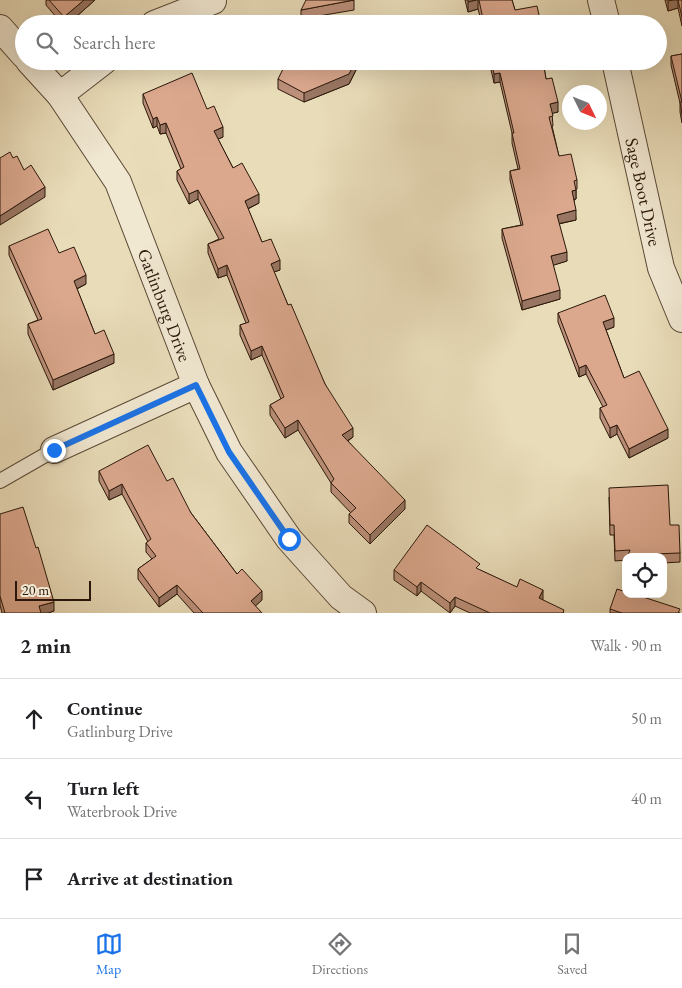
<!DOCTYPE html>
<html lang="en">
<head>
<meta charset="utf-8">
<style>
	:root { --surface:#fff; --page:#f6f6f6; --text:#202124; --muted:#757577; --line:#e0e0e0; --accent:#1a73e8 }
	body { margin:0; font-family:"EB Garamond",serif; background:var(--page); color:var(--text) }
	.controls { position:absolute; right:15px; bottom:15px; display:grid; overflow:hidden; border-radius:10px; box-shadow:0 5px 20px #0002 }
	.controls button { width:45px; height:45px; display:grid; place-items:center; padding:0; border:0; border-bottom:1px solid var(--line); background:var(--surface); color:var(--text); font:25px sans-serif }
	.compass { position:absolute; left:562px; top:85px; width:45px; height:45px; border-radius:50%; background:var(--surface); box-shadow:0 5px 20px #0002; rotate:133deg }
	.scale { position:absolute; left:15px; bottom:12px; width:76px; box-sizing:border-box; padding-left:5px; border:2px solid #2b180a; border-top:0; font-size:14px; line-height:18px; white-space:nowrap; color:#2b180a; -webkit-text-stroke:4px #f1e8d2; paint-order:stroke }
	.stop { position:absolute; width:15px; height:15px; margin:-11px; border:4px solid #1a73e8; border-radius:50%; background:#fff }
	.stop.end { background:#1a73e8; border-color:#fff; box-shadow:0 1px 5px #0008 }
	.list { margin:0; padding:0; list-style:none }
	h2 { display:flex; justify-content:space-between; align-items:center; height:65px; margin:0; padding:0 20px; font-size:21px }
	h2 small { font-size:16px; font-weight:400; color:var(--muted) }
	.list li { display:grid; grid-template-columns:32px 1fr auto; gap:15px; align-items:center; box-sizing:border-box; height:80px; padding:0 20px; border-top:1px solid var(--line) }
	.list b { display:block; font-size:19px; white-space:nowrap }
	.list p { margin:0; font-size:16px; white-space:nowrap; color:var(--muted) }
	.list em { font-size:16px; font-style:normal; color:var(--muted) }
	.icon { flex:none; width:28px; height:28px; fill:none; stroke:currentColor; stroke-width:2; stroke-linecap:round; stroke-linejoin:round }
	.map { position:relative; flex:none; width:682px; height:613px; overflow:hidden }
	.search { position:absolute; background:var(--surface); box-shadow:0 5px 20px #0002; left:15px; right:15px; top:15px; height:55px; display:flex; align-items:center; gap:12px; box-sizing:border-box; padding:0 18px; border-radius:28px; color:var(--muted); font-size:19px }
	.sheet { height:305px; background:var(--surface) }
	nav { display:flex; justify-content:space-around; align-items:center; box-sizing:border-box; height:70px; border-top:1px solid var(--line); background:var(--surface); font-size:14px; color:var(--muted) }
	nav a { display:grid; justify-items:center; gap:2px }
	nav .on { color:var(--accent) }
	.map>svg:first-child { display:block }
</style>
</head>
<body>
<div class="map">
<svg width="682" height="613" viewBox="0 0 682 613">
	<rect width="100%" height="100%" fill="#e9dcb9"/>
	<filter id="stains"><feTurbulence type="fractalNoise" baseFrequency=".004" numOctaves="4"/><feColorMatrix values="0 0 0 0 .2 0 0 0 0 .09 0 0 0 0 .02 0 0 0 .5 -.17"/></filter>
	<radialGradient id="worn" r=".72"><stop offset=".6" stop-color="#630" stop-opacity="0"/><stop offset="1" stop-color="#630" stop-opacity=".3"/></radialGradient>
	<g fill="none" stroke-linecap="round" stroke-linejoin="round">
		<defs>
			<path id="lane" d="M0,481L54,450"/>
			<g id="street">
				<path d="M601,0L607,24"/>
				<path d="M154,24L213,1"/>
				<path d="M0,28L24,55"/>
				<path id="s1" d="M29,61L60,95L118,182L196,385L229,452L289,539L341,597L363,613"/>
				<path id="s2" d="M615,61L661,268L682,319"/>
				<path d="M60,95L104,61"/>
				<path d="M54,450L196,385"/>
			</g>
		</defs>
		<!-- lane casing -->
		<use href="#lane" stroke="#5a4936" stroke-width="16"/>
		<!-- street casing -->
		<use href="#street" stroke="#5a4936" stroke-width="28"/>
		<!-- lane -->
		<use href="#lane" stroke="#f1e8d2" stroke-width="14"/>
		<!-- street -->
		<use href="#street" stroke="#f1e8d2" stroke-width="26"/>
	</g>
	<!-- wall -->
	<path fill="#bc907a" stroke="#2b180a" d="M46,0H95L68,24H62L46,5Z
		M354,0V10L301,19V10Z
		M465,0H512L515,10L541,24H482L478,9L468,12Z
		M665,0H682V26L678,8L668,11Z
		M682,54V123L680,112V103L671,65V56Z
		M357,61V68L349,84L304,102L278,89V79Z
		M489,61H543L546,79L558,112L552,113L553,126H552L559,156L577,180V189H576V199L574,200L576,220L559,224L567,261L553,265L560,299L522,310L502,238V229L521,225L510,180V171L518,169L512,143V133L500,82L494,83Z
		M143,94L207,109L223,137L218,139L233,168L259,203L248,209L262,242L280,270L274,272L288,305L325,384L353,437L348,441L405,509L370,544L349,523V514L351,513L331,492V483L298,430L285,438L270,415V405L281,399L262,355L251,360L240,335V325L246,323L227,275L218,278L208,253V244L219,239L198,199L189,204L177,180V171L181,169L166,133L160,134L157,126L153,128L143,103Z
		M9,246L59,253L86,284L77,289L95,334L114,363L53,390L28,334V324L38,320L9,255Z
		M558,313L614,327L606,330L624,378L668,438L629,458L617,434L610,438L600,418V408L603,407L586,374L579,377L558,322Z
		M99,471L167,481L237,574L262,600L255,606L262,613H194L177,594L159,607L138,579V569L152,559L146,552V543L148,542L122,494L109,500L99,481Z
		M609,497L670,525L680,553V562L663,563V557H626V560L615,561L614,535H610Z
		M0,514L54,611L48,613H2L0,605Z
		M394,570H480L543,600L564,613H470L455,606L450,613L421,591L417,596L394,580Z
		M610,609L680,613H610Z"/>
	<!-- shaded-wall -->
	<path fill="#997663" stroke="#2b180a" d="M84,0H95L68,24H64V17Z
		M476,0H478V9L468,12V2Z
		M673,0H678V8L668,11V1Z
		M356,61H357V68L349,84L304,102V93Z
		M500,73V82L494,83V74Z
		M558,102V112L550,114V104Z
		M157,117V126L153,128V119Z
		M166,123V133L160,134V125Z
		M223,127V137L214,141V131Z
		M45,187V197L0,225V216Z
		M198,190V199L189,204V194Z
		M576,190V199L572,200V191Z
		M259,194V203L245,210V201Z
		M576,210V220L557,224V215Z
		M567,252V261L551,266V256Z
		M280,260V270L271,273V264Z
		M227,265V275L218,278V269Z
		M86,275V284L74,290V281Z
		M560,290V299L522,310V301Z
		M614,318V327L603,331V322Z
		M262,346V355L251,360V351Z
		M114,354V363L53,390V380Z
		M586,365V374L579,377V368Z
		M298,420V430L285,438V428Z
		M617,425V434L610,438V428Z
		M353,428V437L342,444V435Z
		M668,429V438L629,458V449Z
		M122,484V494L109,500V491Z
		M405,500V509L370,544V535Z
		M421,582V591L417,596V587Z
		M177,585V594L159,607V598Z
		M543,590V599L539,607V598Z
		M262,591V600L251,610V601Z
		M455,597V606L450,613V603Z
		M54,602V611L48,613H39V606Z"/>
	<!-- building -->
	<path fill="#dba88e" stroke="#2b180a" d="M49,0H84L64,17Z
		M306,0H354L301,10Z
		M468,0H476L468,2Z
		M479,0H512L515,10L537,6L541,24H484Z
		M678,0H682V17Z
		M682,54V114L680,102H682L671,56Z
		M287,61H356L349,74L304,93L278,79Z
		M491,61H543L546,79L552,78L558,102L550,104L553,116L549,117L559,156L571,154L577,180L574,181L576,190L572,191L576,210L557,215L567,252L551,256L560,290L522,301L502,229L523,225L510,171L520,169L512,133H514L500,73L494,74Z
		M192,73L207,109L214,106L223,127L214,131L233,168L242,163L259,194L245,201L262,242L271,239L280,260L271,264L288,305L291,304L325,384L353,428L342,435L405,500L370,535L349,514L356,508L331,483L334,479L298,420L285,428L270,405L284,397L262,346L251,351L240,325L249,322L227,265L218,269L208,244L224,238L198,190L189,194L177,171L184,167L166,123L160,125L157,117L153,119L143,94Z
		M10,152L13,158L17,156L24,170L31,165L45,187L0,216V158Z
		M48,229L59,253L74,247L86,275L74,281L95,334L104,330L114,354L53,380L28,324L42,319L9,246Z
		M605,295L614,318L603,322L624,378L639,371L668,429L629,449L617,425L610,428L600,408L607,405L586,365L579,368L558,313Z
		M148,445L167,481L173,478L191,513L237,574L242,569L262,591L251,601L262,613H203L177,585L159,598L138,569L156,556L146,543L151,539L122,484L109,491L99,471Z
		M668,485L670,525H679L680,553L628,555L630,550L615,551L614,525H610L609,488Z
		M23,507L36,548L38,547L54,602L39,606L41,613H5L0,596V514Z
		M427,525L480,564L476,568L517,587L520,579L543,590L539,598L564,610L563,613H490L455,597L450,603L421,582L417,587L394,570Z
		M617,589L626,592V594H634L680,609L678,613H622L610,609Z"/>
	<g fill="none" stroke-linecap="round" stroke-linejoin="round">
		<!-- route -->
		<path stroke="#1a73e8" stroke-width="6" d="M54,450L196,385L229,452L289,539"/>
	</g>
	<g text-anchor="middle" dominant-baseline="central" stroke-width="4" stroke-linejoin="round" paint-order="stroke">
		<!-- street labels -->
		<g font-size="18" fill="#2b180a" stroke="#f1e8d2">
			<text stroke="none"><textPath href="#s2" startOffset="134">Sage Boot Drive</textPath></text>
			<text stroke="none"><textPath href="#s1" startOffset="282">Gatlinburg Drive</textPath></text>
		</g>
	</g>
	<rect width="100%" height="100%" filter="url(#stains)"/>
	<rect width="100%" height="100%" fill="url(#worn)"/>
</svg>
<div class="controls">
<button><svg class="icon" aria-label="locate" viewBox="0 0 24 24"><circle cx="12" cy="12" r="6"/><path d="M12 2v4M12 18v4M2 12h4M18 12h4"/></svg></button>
</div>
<svg class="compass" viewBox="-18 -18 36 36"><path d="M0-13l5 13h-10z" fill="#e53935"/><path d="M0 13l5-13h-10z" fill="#757577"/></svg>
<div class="scale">20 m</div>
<div class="stop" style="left:289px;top:539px"></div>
<div class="stop end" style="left:54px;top:450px"></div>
<div class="search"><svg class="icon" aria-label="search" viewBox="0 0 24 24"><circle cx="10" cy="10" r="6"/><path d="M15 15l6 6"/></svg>Search here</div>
</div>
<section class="sheet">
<h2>2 min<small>Walk · 90 m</small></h2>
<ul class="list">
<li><svg class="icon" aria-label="ahead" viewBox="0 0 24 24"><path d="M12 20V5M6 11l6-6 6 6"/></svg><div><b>Continue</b><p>Gatlinburg Drive</p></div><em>50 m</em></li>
<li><svg class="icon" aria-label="left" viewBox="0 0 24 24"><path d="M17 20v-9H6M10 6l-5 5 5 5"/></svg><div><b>Turn left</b><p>Waterbrook Drive</p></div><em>40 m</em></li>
<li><svg class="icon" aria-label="arrive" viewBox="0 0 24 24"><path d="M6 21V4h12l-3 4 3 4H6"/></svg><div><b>Arrive at destination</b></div></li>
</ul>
</section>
<nav>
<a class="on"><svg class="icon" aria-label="map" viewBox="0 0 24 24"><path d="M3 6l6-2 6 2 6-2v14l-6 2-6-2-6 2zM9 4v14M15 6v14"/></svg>Map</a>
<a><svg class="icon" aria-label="directions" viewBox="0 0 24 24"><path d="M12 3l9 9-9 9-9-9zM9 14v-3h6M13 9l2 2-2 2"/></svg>Directions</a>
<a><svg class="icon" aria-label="saved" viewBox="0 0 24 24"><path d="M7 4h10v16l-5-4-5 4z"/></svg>Saved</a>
</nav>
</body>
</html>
